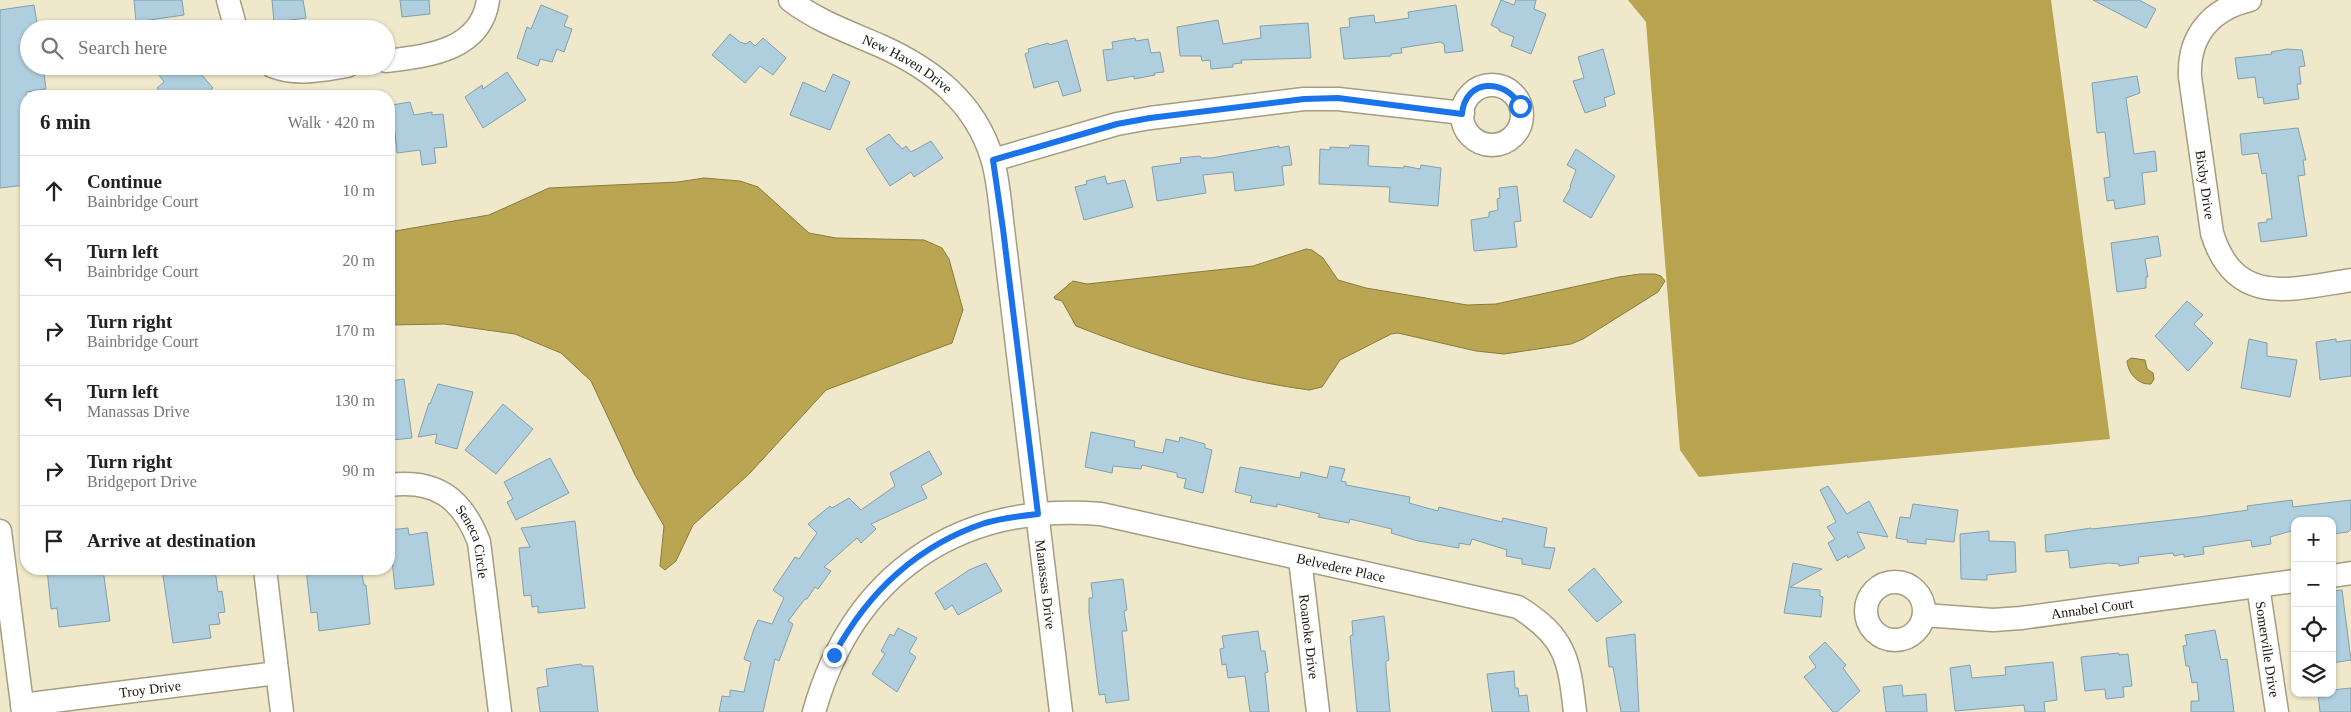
<!DOCTYPE html>
<html lang="en">
<head>
<meta charset="utf-8">
<style>
	:root { --surface:#fff; --page:#f6f6f6; --text:#222; --muted:#767676; --line:#e0e0e0 }
	body { margin:0; font-family:"Times New Roman",serif; background:var(--page); color:var(--text) }
	.controls { position:absolute; right:15px; bottom:15px; display:grid; overflow:hidden; border-radius:10px; box-shadow:0 1px 4px #0004 }
	.controls button { width:45px; height:45px; display:grid; place-items:center; padding:0; border:0; border-bottom:1px solid var(--line); background:var(--surface); color:var(--text); font:25px sans-serif }
	.stop { position:absolute; width:15px; height:15px; margin:-11px; border:4px solid #1a73e8; border-radius:50%; background:#fff }
	.stop.end { background:#1a73e8; border-color:#fff; box-shadow:0 1px 5px #0008 }
	.list { margin:0; padding:0; list-style:none }
	h2 { display:flex; justify-content:space-between; align-items:center; height:65px; margin:0; padding:0 20px; font-size:21px }
	h2 small { font-size:16px; font-weight:400; color:var(--muted) }
	.list li { display:grid; grid-template-columns:32px 1fr auto; gap:15px; align-items:center; box-sizing:border-box; height:70px; padding:0 20px; border-top:1px solid var(--line) }
	.list b { display:block; font-size:19px; white-space:nowrap }
	.list p { margin:0; font-size:16px; white-space:nowrap; color:var(--muted) }
	.list em { font-size:16px; font-style:normal; color:var(--muted) }
	.icon { flex:none; width:28px; height:28px; fill:none; stroke:currentColor; stroke-width:2; stroke-linecap:round; stroke-linejoin:round }
	.map { position:relative; flex:none; width:2351px; height:712px; overflow:hidden }
	.search { position:absolute; background:var(--surface); box-shadow:0 1px 4px #0004; left:20px; top:20px; width:375px; height:55px; display:flex; align-items:center; gap:12px; box-sizing:border-box; padding:0 18px; border-radius:28px; color:var(--muted); font-size:19px }
	.panel { position:absolute; background:var(--surface); box-shadow:0 1px 4px #0004; left:20px; top:90px; width:375px; height:485px; border-radius:20px }
	.map>svg:first-child { display:block }
</style>
</head>
<body>
<div class="map">
<svg width="2351" height="712" viewBox="0 0 2351 712">
	<rect width="100%" height="100%" fill="#efe8ca"/>
	<!-- forest -->
	<path fill="#b8a34f" d="M1628,0H2051L2110,439L1699,477L1680,450L1646,22Z"/>
	<!-- water -->
	<path fill="#baa652" stroke="#8a7b3d" d="M704,178L740,181L758,187L809,233L836,238L924,240L942,248L949,259L963,310L952,343L826,390L750,473L693,525L676,561L665,570L660,566L664,526L635,475L591,381L561,353L515,334L444,324L389,325V232L489,215L549,188L678,182Z
		M1306,249L1312,250L1323,258L1338,280L1366,288L1467,305L1496,304L1619,277L1640,274H1655L1661,276L1665,281L1658,292L1583,339L1571,344L1504,354L1476,351L1398,333L1391,334L1340,360L1322,387L1309,390C1229,379 1152,356 1076,326L1062,301L1055,299L1054,297L1073,281L1087,284L1253,266Z
		M2131,358L2145,360L2147,369L2153,373L2154,379L2151,384C2138,385 2128,373 2127,361Z"/>
	<!-- building -->
	<path fill="#afcfde" stroke="#82a0ae" d="M134,0H182L184,15L136,22Z
		M272,0H303L306,18L274,22Z
		M400,0H429L430,14L402,17Z
		M1501,0L1514,5L1516,0H1536L1534,9L1546,14L1531,54L1511,46L1514,37L1499,31V29L1491,25Z
		M2093,0H2139L2156,9L2146,28Z
		M34,5L38,29H29V66H43L46,89L26,92V185L0,188V10Z
		M541,5L568,16L564,26L572,29L564,52L557,49L552,62L540,59L538,66L517,58L527,27L531,29Z
		M1456,5L1463,51L1445,53L1444,44L1440,42L1401,48L1402,53L1391,54V56L1344,59L1340,28L1350,27L1349,18L1374,15L1375,23L1409,18L1408,12Z
		M1218,20L1223,44L1261,38L1260,26L1308,23L1311,58L1241,60L1242,63L1233,64V67L1211,69L1210,60L1202,61L1201,56H1180L1177,27Z
		M730,34L740,42L746,44L750,41L755,46L763,38L786,58L773,75L760,66L745,83L712,55Z
		M1135,38L1136,41L1148,39L1151,53L1160,52L1164,72L1154,73L1155,75L1134,79V76L1107,81L1103,50L1113,49L1112,42Z
		M1067,40L1081,91L1063,96L1058,81L1034,88L1025,54L1029,52L1028,49L1048,43L1049,45Z
		M1603,49L1615,94L1604,98L1606,106L1585,113L1573,81L1584,78L1578,57Z
		M2287,49L2302,50L2305,66L2299,67L2301,84H2297L2299,99L2264,104L2263,97L2258,98L2255,77L2238,79L2235,58L2272,54L2271,52Z
		M153,66H194L213,88L203,96H164L157,88L164,82Z
		M507,72L526,100L483,128L465,97L482,85L483,89Z
		M833,74L850,82L830,130L790,115L803,82L825,92Z
		M2137,76L2140,93L2126,98L2134,154L2155,151L2157,171L2142,173L2145,204L2115,209L2114,200L2107,201L2104,178L2110,177L2105,132L2097,133L2092,83Z
		M410,102L414,115L432,112V115L443,114L447,147L434,148L436,163L422,165L420,150L397,153L392,105Z
		M2298,128L2306,160H2303L2305,175L2298,176L2307,236L2261,242L2258,223L2267,222V219H2272L2266,173L2262,174L2258,153L2242,155L2240,134Z
		M889,134L897,144H898L902,149L906,146L911,152L931,141L943,158L914,177L911,172L890,186L866,149Z
		M1350,145L1369,146L1368,166L1404,168V166L1420,169L1421,165L1441,168L1438,206L1389,202L1390,187L1319,184L1320,149L1330,150V147L1349,148Z
		M1279,146V148L1289,146L1292,165L1282,166L1284,185L1235,191L1233,172L1203,175L1206,193L1157,201L1152,167L1181,163L1180,158L1200,156L1201,158H1211Z
		M1576,149L1615,176L1591,218L1563,201L1571,187L1570,186L1575,173L1576,170L1567,165Z
		M1105,176L1107,184L1125,180L1133,207L1084,220L1075,187L1087,184L1086,181Z
		M1517,186L1521,221L1514,222L1517,247L1474,251L1471,220L1489,217V212L1498,210L1497,199L1500,198L1499,188Z
		M2158,236L2161,256L2145,259L2148,277H2146V288L2117,292L2111,243Z
		M2187,301L2203,315L2194,324L2213,343L2188,371L2155,336Z
		M2249,339L2267,343V356L2297,360L2290,397L2241,388Z
		M2336,339V342L2351,340V376L2320,380L2316,342Z
		M404,379L412,438L392,440L391,434H389V381Z
		M438,384L473,392L457,449L435,443L437,434L418,437L429,403L430,404Z
		M503,404L533,429L496,474L465,450Z
		M1091,432L1135,441L1134,447L1163,453L1166,439L1179,442L1180,437L1205,444V448L1212,450L1203,493L1184,488L1186,479L1177,477V473L1142,465L1141,469L1113,466L1112,473L1085,467Z
		M929,451L942,474L921,486L927,498L871,524L876,529L861,543L857,538L824,567L831,571L818,589L815,587L807,599H805L788,621L793,624L779,661L775,659L763,712H719L722,696L730,697V690L744,692L751,662L744,659L754,629L758,620L772,624L784,598L773,590L795,557L799,559L817,533L808,524L830,506L832,508L849,498L861,510L895,486L890,473Z
		M550,458L569,493L516,520L507,502L513,499L504,482Z
		M1330,466L1345,469L1341,481L1346,482V485L1410,497L1409,503L1438,511L1439,507L1502,522L1503,518L1547,528L1544,547L1555,548L1550,569L1522,564V559L1506,556L1507,550L1472,539L1470,545L1459,543V548L1418,541L1391,533L1392,529L1350,519L1349,523L1318,517L1320,514L1277,504V507L1250,502L1252,496L1235,492L1240,467L1300,478L1301,472L1327,478Z
		M1828,486L1847,514L1869,501L1888,537L1857,532L1865,548L1848,558L1847,555L1837,561L1828,543L1835,539L1827,527L1836,522L1820,490Z
		M2292,500L2293,507L2351,500V529L2348,532L2332,534V521H2295V530L2270,537L2271,544L2252,547L2251,540L2203,547L2204,554L2184,557V554L2174,556L2173,553L2138,557L2139,563L2119,566V564L2109,563L2070,568L2068,550L2046,552L2045,535L2091,528L2092,529L2199,517L2248,510L2247,506Z
		M1913,504L1958,510L1954,542L1926,539V544L1907,542L1908,540L1896,538L1900,517L1910,518Z
		M575,521L585,608L538,613V606L532,607L531,595L524,596L519,548L530,547L521,528Z
		M408,528L409,535L427,532L434,585L395,589L389,530Z
		M1989,531V541L2015,542L2016,572L1987,575V580L1961,579L1960,534Z
		M986,563L1002,591L958,615L952,605L945,610L935,593L969,570Z
		M1793,563L1822,569L1790,587L1820,590V596L1823,597L1821,617L1784,613Z
		M1594,568L1622,602L1597,622L1568,590Z
		M47,569H103L110,621L59,627L57,608L51,609Z
		M162,569H215L218,592L222,591L225,612L218,613L220,624L209,625L211,638L173,643Z
		M306,569H361L364,585H366L370,624L319,631L317,612L311,613Z
		M1123,579L1127,610L1124,611L1127,631H1122L1129,700L1106,703L1105,694L1099,695L1097,679L1089,613V598H1093L1091,583Z
		M2342,590L2351,660L2332,663V591Z
		M1384,616L1389,660L1386,661V668L1390,712H1357L1350,636L1353,635L1352,621Z
		M898,628L917,638L909,652L916,657L897,692L872,674L885,654L881,651L890,634L894,636Z
		M2215,630L2221,660L2227,659L2234,712H2191V701H2199L2197,682L2192,683L2189,666H2186L2183,646L2187,645L2185,635Z
		M1258,631L1261,651H1265L1268,672L1265,673L1269,712H1250L1245,676L1228,678L1226,664L1222,665L1220,649L1224,648L1222,636Z
		M1635,634L1639,712H1621L1613,667H1609L1606,638Z
		M1825,642L1846,665L1843,668L1860,691L1837,712H1833L1804,677L1816,667L1809,657Z
		M2119,653V655L2128,654L2132,686L2123,687L2124,697L2106,699L2105,689L2085,691L2081,657Z
		M2053,662L2057,700L2044,702L2045,712H2025L2024,705L1955,711L1950,668L1970,665L1972,678L2006,675L2005,667Z
		M581,664L582,666H593L598,712H540L537,688L548,686L546,669Z
		M1514,671L1515,688H1518L1519,696L1527,695L1529,712H1492L1487,674Z
		M1902,685L1903,696L1926,694L1927,712H1886L1883,687Z
		M2351,688V712H2320L2318,693H2332V690Z"/>
	<g fill="none" stroke-linecap="round" stroke-linejoin="round">
		<defs>
			<g id="minor">
				<path d="M228,0L236,29"/>
				<path id="s1" d="M790,0C817,21 849,32 881,46C932,69 975,102 992,158C999,181 1000,206 1003,229L1061,712"/>
				<path id="s2" d="M2250,0C2211,9 2188,36 2190,77L2212,233C2235,308 2292,289 2351,280"/>
				<path d="M386,61C427,56 481,51 488,0"/>
				<path d="M272,66C298,76 321,70 347,66"/>
				<circle cx="1492" cy="115" r="30"/>
				<path d="M993,160L1117,124L1150,118L1304,99H1338L1463,113"/>
				<path id="s3" d="M389,485C436,479 462,498 479,542L500,712"/>
				<path d="M0,531L23,712"/>
				<path id="s4" d="M1300,559L1318,712"/>
				<path d="M265,569L282,712"/>
				<path d="M2332,576L2351,573"/>
				<circle cx="1895" cy="611" r="29"/>
				<path id="s5" d="M2258,586L2277,712"/>
				<path id="s6" d="M1924,615L1993,620L2021,618L2295,581"/>
				<path id="s7" d="M22,705L277,673"/>
				<path id="s8" d="M814,712C853,574 958,502 1101,514L1518,607C1566,637 1569,659 1575,712"/>
			</g>
		</defs>
		<!-- minor casing -->
		<use href="#minor" stroke="#a49d81" stroke-width="25"/>
		<!-- minor -->
		<use href="#minor" stroke="#fff" stroke-width="22"/>
	</g>
	<g fill="none" stroke-linecap="round" stroke-linejoin="round">
		<!-- route -->
		<path stroke="#1a73e8" stroke-width="6" d="M834,655C868,592 916,546 985,523C1002,518 1020,516 1038,514L1003,229L993,160L1117,124L1150,118L1304,99L1338,98L1462,114C1465,78 1506,78 1520,106"/>
	</g>
	<g text-anchor="middle" dominant-baseline="central" stroke-width="5" stroke-linejoin="round" paint-order="stroke">
		<!-- street labels -->
		<g font-size="14" fill="#19160b" stroke="#fdf5d7">
			<text stroke="none"><textPath href="#s1" startOffset="134">New Haven Drive</textPath></text>
			<text stroke="none"><textPath href="#s2" startOffset="216">Bixby Drive</textPath></text>
			<text stroke="none"><textPath href="#s3" startOffset="115">Seneca Circle</textPath></text>
			<text stroke="none"><textPath href="#s8" startOffset="628">Belvedere Place</textPath></text>
			<text stroke="none"><textPath href="#s1" startOffset="695">Manassas Drive</textPath></text>
			<text stroke="none"><textPath href="#s6" startOffset="169">Annabel Court</textPath></text>
			<text stroke="none"><textPath href="#s4" startOffset="78">Roanoke Drive</textPath></text>
			<text stroke="none"><textPath href="#s5" startOffset="64">Somerville Drive</textPath></text>
			<text stroke="none"><textPath href="#s7" startOffset="129">Troy Drive</textPath></text>
		</g>
	</g>
</svg>
<div class="controls">
<button>+</button>
<button>−</button>
<button><svg class="icon" aria-label="locate" viewBox="0 0 24 24"><circle cx="12" cy="12" r="6"/><path d="M12 2v4M12 18v4M2 12h4M18 12h4"/></svg></button>
<button><svg class="icon" aria-label="layers" viewBox="0 0 24 24"><path d="M12 4l9 5-9 5-9-5zM3 14l9 5 9-5"/></svg></button>
</div>
<div class="stop" style="left:1520px;top:106px"></div>
<div class="stop end" style="left:834px;top:655px"></div>
<div class="search"><svg class="icon" aria-label="search" viewBox="0 0 24 24"><circle cx="10" cy="10" r="6"/><path d="M15 15l6 6"/></svg>Search here</div>
<section class="panel">
<h2>6 min<small>Walk · 420 m</small></h2>
<ul class="list">
<li><svg class="icon" aria-label="ahead" viewBox="0 0 24 24"><path d="M12 20V5M6 11l6-6 6 6"/></svg><div><b>Continue</b><p>Bainbridge Court</p></div><em>10 m</em></li>
<li><svg class="icon" aria-label="left" viewBox="0 0 24 24"><path d="M17 20v-9H6M10 6l-5 5 5 5"/></svg><div><b>Turn left</b><p>Bainbridge Court</p></div><em>20 m</em></li>
<li><svg class="icon" aria-label="right" viewBox="0 0 24 24"><path d="M7 20v-9h11M14 6l5 5-5 5"/></svg><div><b>Turn right</b><p>Bainbridge Court</p></div><em>170 m</em></li>
<li><svg class="icon" aria-label="left" viewBox="0 0 24 24"><path d="M17 20v-9H6M10 6l-5 5 5 5"/></svg><div><b>Turn left</b><p>Manassas Drive</p></div><em>130 m</em></li>
<li><svg class="icon" aria-label="right" viewBox="0 0 24 24"><path d="M7 20v-9h11M14 6l5 5-5 5"/></svg><div><b>Turn right</b><p>Bridgeport Drive</p></div><em>90 m</em></li>
<li><svg class="icon" aria-label="arrive" viewBox="0 0 24 24"><path d="M6 21V4h12l-3 4 3 4H6"/></svg><div><b>Arrive at destination</b></div></li>
</ul>
</section>
</div>
</body>
</html>
